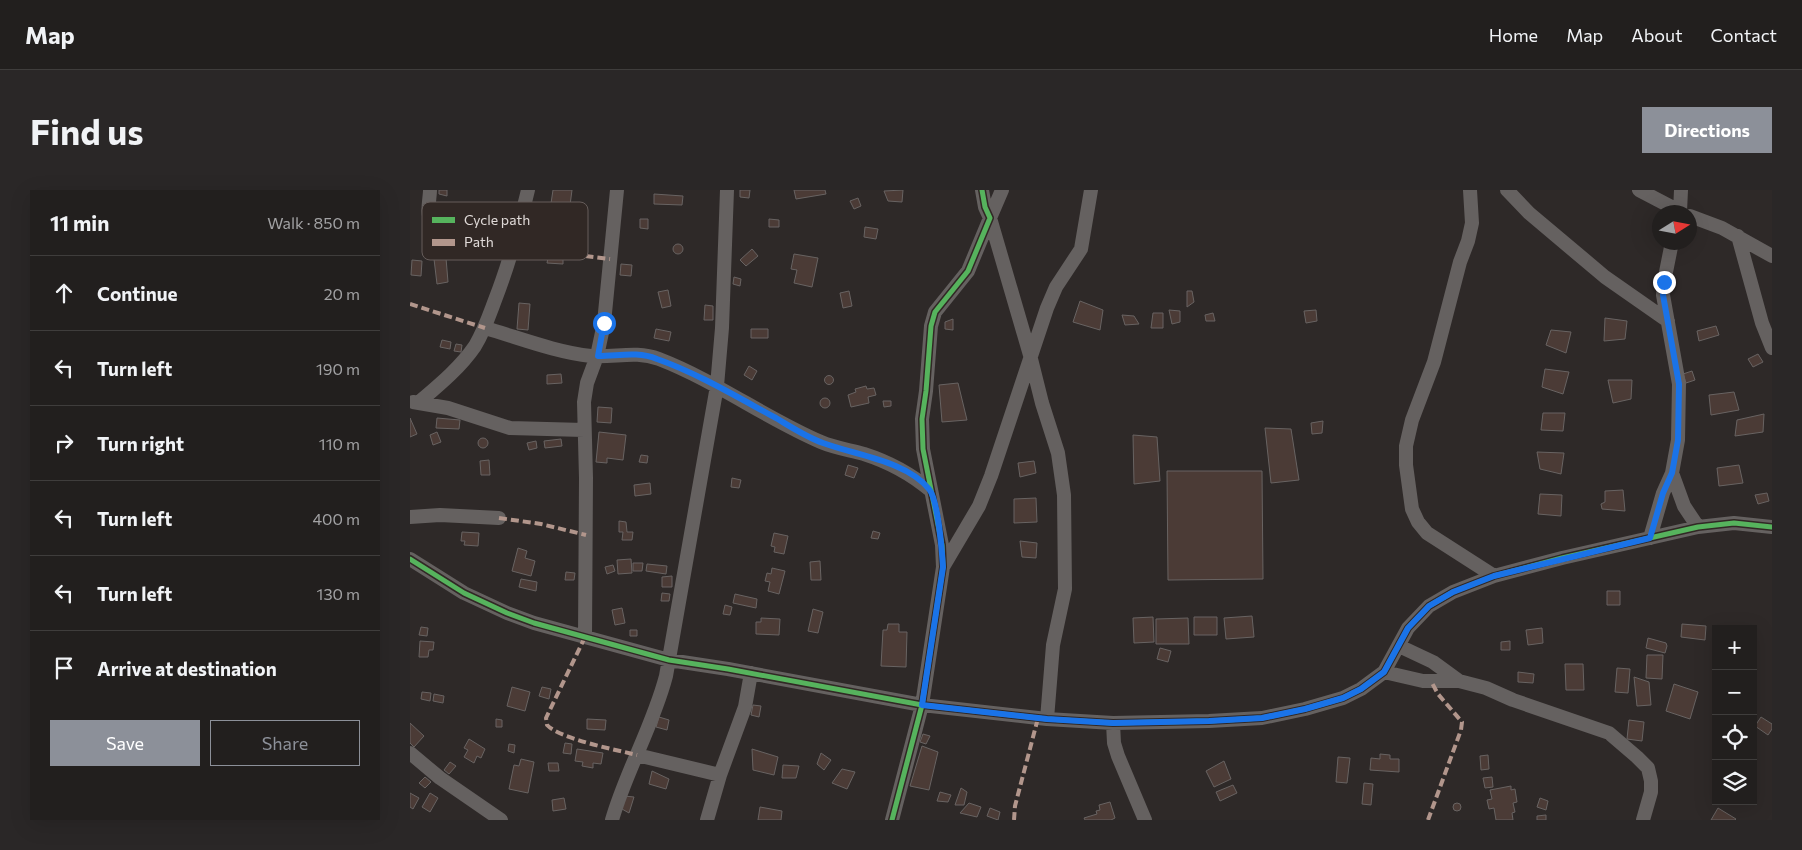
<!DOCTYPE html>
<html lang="en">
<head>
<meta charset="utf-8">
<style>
	:root { --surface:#221f1e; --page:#2a2727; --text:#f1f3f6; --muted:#a2a2a4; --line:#3f3d3c; --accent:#8c9099 }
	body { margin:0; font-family:Commissioner,sans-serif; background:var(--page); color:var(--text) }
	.controls { position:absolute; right:15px; bottom:15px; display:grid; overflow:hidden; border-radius:0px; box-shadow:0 5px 20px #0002 }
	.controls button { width:45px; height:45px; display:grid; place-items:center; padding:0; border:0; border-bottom:1px solid var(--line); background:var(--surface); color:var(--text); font:25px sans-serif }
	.compass { position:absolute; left:1242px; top:15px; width:45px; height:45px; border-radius:50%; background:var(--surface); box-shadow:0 5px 20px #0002; rotate:79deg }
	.stop { position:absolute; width:15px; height:15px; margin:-11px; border:4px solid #1a73e8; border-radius:50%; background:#fff }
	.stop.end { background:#1a73e8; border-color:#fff; box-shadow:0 1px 5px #0008 }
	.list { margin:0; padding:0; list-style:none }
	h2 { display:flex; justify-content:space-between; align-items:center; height:65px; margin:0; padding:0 20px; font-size:21px }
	h2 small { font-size:16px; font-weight:400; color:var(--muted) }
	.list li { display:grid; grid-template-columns:32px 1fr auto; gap:15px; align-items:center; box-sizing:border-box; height:75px; padding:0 20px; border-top:1px solid var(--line) }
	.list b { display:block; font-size:19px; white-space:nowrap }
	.list em { font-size:16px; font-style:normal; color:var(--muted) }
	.actions { display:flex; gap:10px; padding:15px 20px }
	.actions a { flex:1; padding:11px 0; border:1px solid var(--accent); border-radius:0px; text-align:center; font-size:18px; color:var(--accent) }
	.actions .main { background:var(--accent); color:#fff }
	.icon { flex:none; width:28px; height:28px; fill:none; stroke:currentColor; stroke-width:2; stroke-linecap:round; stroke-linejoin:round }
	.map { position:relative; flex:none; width:1362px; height:630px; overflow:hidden; border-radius:0px }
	header { display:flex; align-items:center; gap:30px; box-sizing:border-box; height:70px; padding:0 25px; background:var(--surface); border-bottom:1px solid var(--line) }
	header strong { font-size:24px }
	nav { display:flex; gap:28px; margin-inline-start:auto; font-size:18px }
	.intro { display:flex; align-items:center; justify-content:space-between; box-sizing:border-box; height:120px; padding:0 30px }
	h1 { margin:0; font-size:35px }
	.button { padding:12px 22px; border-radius:0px; background:var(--accent); color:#fff; font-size:18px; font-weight:700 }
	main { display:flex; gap:30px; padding:0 30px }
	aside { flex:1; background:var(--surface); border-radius:0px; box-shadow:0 5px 20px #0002 }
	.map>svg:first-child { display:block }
</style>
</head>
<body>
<header>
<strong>Map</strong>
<nav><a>Home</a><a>Map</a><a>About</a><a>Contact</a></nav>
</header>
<div class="intro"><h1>Find us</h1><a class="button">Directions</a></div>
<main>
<aside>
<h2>11 min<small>Walk · 850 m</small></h2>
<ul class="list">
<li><svg class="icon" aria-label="ahead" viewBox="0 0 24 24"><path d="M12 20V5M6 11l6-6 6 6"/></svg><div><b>Continue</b></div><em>20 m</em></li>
<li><svg class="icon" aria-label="left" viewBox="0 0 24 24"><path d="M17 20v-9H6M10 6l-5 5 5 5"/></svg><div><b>Turn left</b></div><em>190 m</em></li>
<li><svg class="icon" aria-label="right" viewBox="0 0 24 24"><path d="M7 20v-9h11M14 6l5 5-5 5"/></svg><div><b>Turn right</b></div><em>110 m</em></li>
<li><svg class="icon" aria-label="left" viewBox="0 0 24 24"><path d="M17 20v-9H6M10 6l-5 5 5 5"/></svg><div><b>Turn left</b></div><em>400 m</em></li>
<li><svg class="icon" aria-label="left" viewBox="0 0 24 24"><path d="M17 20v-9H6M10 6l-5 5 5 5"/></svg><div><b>Turn left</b></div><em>130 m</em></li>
<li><svg class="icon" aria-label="arrive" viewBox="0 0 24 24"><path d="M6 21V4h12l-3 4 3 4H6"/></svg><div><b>Arrive at destination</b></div></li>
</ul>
<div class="actions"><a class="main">Save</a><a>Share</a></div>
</aside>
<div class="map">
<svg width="1362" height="630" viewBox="0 0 1362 630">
	<rect width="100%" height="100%" fill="#2e2928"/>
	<!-- building -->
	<path fill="#4b3b36" stroke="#686362" d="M29,0H37V6L29,4Z
		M143,0H162L159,23L140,20Z
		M330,0H340L339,8L330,7Z
		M384,0H415L416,4L386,9Z
		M493,0L492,12L478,11L474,1Z
		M244,4L273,6L272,15L244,14Z
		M448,8L451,16L444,19L440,11Z
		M230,29H238V39L230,38Z
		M359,29L369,30V37H359Z
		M455,37L468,39L466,49L454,47Z
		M263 59a5 5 0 1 1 10 0a5 5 0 1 1-10 0Z
		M342,59L348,66L336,76L330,70Z
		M384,64L408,68L402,97L384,93L387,80L381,79Z
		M36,68L38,92L27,94L24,69Z
		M138,68L153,69V74L137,73Z
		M2,70L12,71L11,86L1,85Z
		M211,74L222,75L221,86L210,85Z
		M324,87L331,89L330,96L323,94Z
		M258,100L261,116L252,118L248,102Z
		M439,101L442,116L433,118L430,103Z
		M777,101H782L784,112L777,117Z
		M670,111L693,120L690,140L663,132Z
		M109,113L120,114L118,140L107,139Z
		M295,115L303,116V130H294Z
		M759,120L770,121V132L762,134Z
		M906,120L907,131L896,133L894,121Z
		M743,123H753V138H741Z
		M803,123L805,131H796L795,125Z
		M712,125L724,126L729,134L715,135Z
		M1195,128L1217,131L1215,149L1194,151Z
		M543,129V140L535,139V132Z
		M1306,136L1309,145L1289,151L1287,141Z
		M246,139L261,142L259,151L244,148Z
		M341,139H358V148H341Z
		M1141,140L1161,142L1156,163L1136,155Z
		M32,150L41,152L40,159L30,157Z
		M46,154L52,155L51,162L44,161Z
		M1348,164L1353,172L1343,177L1338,169Z
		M339,176L347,181L342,190L334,185Z
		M1135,179L1159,182L1153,204L1132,197Z
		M1282,181L1285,190L1276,193L1273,184Z
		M151,184L152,193L137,194V185Z
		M414.5 190a4.5 4.5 0 1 1 9 0a4.5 4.5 0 1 1-9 0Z
		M1198,190H1222L1221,209L1203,213Z
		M548,193L557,230L532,232L529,195Z
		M456,196L457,199L464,198L466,205L458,207L459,213L441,217L438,205L446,202L445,199Z
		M1324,202L1329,220L1301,225L1299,205Z
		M410 213a5 5 0 1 1 10 0a5 5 0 1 1-10 0Z
		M473,211H481V216L474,217Z
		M188,217L202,218L201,233L187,232Z
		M1133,223H1155L1153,241L1131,240Z
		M1354,224L1353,242L1325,246L1327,230Z
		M0,228L7,244L0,247Z
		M27,228L50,230L49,239L26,238Z
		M913,231L912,243L902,244L901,233Z
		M855,238L881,239L889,290L861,293Z
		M27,242L31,252L23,255L20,245Z
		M189,242L216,245L213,270L197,268V273L186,272Z
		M723,245L747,247L750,291L724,294Z
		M68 253a5 5 0 1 1 10 0a5 5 0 1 1-10 0Z
		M151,249L152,256L135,258L134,251Z
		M126,251L127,258L119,260L117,253Z
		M1127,262L1154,263L1151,284L1130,279Z
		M231,265L238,266L237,273L229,272Z
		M79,270L80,285H71L70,271Z
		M624,271L626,283L610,287L608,273Z
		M438,275L448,278L444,288L435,285Z
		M1329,275L1333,293L1309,296L1307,278Z
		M757,281H852L853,389L758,390Z
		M322,288L331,290L329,298L321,297Z
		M240,293L241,304L225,306L224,295Z
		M1213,300L1215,321L1192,319L1191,314L1195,312V301Z
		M1357,303L1359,311L1348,314L1345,305Z
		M1130,304L1152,305L1151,326L1128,324Z
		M626,308L627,332L604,333V309Z
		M209,331L216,332L217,342H223L222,350H212L213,342H209Z
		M463,341L470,343L468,349L461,348Z
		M52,342L69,343L68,356L54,355L55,351H51Z
		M364,343L378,346L374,364L364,362L365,357L361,356Z
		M610,351L627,353L626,368L612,367Z
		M108,358L117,361L115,368L125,371L121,386L102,381Z
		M221,369L222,383L208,384L207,370Z
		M410,371L411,390H401L400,372Z
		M223,373H233L232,381H223Z
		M237,374L257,376L256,384L236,381Z
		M203,375L205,381L197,384L195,377Z
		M362,378L375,381L369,404L358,401L360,392L355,391L357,383L361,384Z
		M156,382L165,383L164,390H155Z
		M262,386V397H252V387Z
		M111,389L127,392L126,401L109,397Z
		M1197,401H1210V415H1197Z
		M252,403L260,404L259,411H251Z
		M325,404L347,409L346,418L323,413Z
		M315,415L322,417L320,425L313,424Z
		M212,418L215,433L205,435L202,420Z
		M403,419L413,422L408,443L398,441Z
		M842,426L844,447L816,449L814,428Z
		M743,427L744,452L724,453L723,428Z
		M784,427H807V445H784Z
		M351,428L370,429L369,445L346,444V432H351Z
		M778,428L779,454H746V429Z
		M478,434H489V442H497L496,477L471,476L473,440H477Z
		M1272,434L1296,436L1295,450L1271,447Z
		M11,437L18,438L17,446L9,445Z
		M1132,438L1133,453L1118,455L1116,440Z
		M220,440H227V446H220Z
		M1238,448L1256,453L1257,456L1255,463L1236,458Z
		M10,451L24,452L23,460H19L18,467H9Z
		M1100,451V460H1091V452Z
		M750,458L761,461L758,472L747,469Z
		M1237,465H1253L1252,489L1236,488Z
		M1155,474H1173L1174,500H1156Z
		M1207,478L1220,479L1218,503L1205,502Z
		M1108,482L1124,484L1123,493L1108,492Z
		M1224,487L1239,492L1241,515L1227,516Z
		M1264,494L1288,502L1280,529L1256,521Z
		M102,497L120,502L115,521L97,516Z
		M132,497L141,499L139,509L129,506Z
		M12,502L21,503L20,511L11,509Z
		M24,504L34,506L33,513L23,511Z
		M343,515L351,516L349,527L341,525Z
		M249,527L259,530L257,540L246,537Z
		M1351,527L1362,534V539L1358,545L1345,536Z
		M86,529L92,530V537H86Z
		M177,529L196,530L195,540L177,539Z
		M1219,530L1234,532L1232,551L1217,549Z
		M0,533L14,546L4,557L0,553Z
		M513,544L520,546L516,554L510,552Z
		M59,549L75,559L71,568L67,566L64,573L54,567L58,560L54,558Z
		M155,553L162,554L161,564L153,563Z
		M99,554L105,555L104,563L98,561Z
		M512,556L528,562L519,600L500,596Z
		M167,559L193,563L191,574L183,573V578L172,576L173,572L165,571Z
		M342,559L368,567L364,585L343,580Z
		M411,563L421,570L414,580L407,574Z
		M970,564L980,565V569H989V582L960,580L961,568L970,569Z
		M1078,565L1079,579L1071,580L1070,566Z
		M928,567L940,568L937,593L926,592Z
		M111,569L124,572L118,603L99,599L104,575L109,576Z
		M814,571L821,589L804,597L796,581Z
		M40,572L46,576L39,584L34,580Z
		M138,573H148L149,581H139Z
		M373,575L389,576L386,588H372Z
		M432,579L445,582L437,599L422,593Z
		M242,581L259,589L256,599L239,594Z
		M15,587L21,592L15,598L9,593Z
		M1082,587L1083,597L1075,598L1073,588Z
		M954,593L963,594L961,615L952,614Z
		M823,595L827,603L810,611L806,602Z
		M1101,596V600L1105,599L1107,612L1103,613L1105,622L1102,623L1103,630H1086L1084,618L1079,619L1077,610L1082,609L1080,600Z
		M551,598L557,602L554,615H545Z
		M530,602L541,605L538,612L527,611Z
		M0,603L9,608L3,619L0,617Z
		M20,603L28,608L20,622L12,617Z
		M214,606L224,607L219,623L212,619Z
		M154,608L156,619L143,621L142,610Z
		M1130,608L1138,611L1136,620L1127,617Z
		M700,612L705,628L701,630H675L674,628L687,624L686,621L690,620L689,615Z
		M559,613L571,617L567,627L550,623Z
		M1043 617a4 4 0 1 1 8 0a4 4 0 1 1-8 0Z
		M350,617L372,621L371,630H348Z
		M580,618L590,622L588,630L577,626Z
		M1308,618L1326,629L1325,630H1301Z
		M1136,625V630H1127V626Z"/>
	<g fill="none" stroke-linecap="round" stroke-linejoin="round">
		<!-- street -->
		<path stroke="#656160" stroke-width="14" d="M20,0C20,8 16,24 21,31C29,42 89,53 104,57
			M592,0L580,28L620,165L632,213L648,263L654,305L655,399L643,455L637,529
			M1060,0L1062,33L1058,51L1050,72L1024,172L1002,230L996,256V275L1002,319L1008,332L1017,343L1084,386
			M1097,0L1119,23L1195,87L1258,131
			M1229,0L1271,22
			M1270,22L1271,0
			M1280,26L1312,38L1362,66
			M1328,46L1352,133L1362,158
			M75,138C110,148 145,162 181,166C205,168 225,160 249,169C306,191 355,228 411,252C425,258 440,260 454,264C479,272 501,284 520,300
			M3,212L38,218L100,238L174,240
			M8,213C28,196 50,178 65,156C74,141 79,126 85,110C99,74 109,38 118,0
			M1262,283L1274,316L1288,337
			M0,327L30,325L89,328
			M1240,348L1253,303L1262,283L1268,250L1269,194L1253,105L1254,92L1262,52
			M0,369L54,403L97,423L124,433L259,470L318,479L512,515L637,529L703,533L799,531L852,528L895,519L933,508L951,499L974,482L998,438L1019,416L1043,402L1084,386L1152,368L1288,337L1324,333L1362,337
			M533,377L569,316L581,286L637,118L646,97L671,59L681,0
			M175,447L176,288L174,212L177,193L187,166L194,133L207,0
			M989,456L1023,472L1049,491L1076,498L1103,510L1199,543L1227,567L1238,578L1241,591V602L1233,630
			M974,482L1013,491H1049
			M703,533L704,553L708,566L735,630
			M0,563L30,588L91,630
			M227,565L310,585
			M202,630C216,581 243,536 256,486L307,196L312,138L317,0
			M297,630L310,585L335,517L341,483
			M482,630L512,515L533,377L532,355L513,259L512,229L516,201L521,136L525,122L558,81L580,28L575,17L572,0"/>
		<!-- quiet -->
		<path stroke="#b2968c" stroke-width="4" stroke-dasharray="8 4" stroke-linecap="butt" d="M104,57L200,69
			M0,114L75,138
			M89,328L131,334L176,345
			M175,447L136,528L137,535C150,549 207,560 227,565
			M604,630L605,616L628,528
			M1018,630L1051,540L1052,532L1028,504L1021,491"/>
		<defs>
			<path id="cycleway" d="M0,369L54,403L97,423L124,433L259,470L318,479L512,515L637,529L703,533L799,531L852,528L895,519L933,508L951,499L974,482L998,438L1019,416L1043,402L1084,386L1152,368L1288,337L1324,333L1362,337
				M482,630L512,515L533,377L532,355L513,259L512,229L516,201L521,136L525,122L558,81L580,28L575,17L572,0"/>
		</defs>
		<!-- cycleway casing -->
		<use href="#cycleway" stroke="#312825" stroke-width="8"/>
		<!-- cycleway -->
		<use href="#cycleway" stroke="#56b35d" stroke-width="5"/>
	</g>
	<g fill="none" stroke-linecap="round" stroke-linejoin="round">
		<!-- route -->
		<path stroke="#1a73e8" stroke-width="6" d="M194,133L188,166C209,166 227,161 247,169C287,183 329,208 366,228C381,237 396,247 413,253C445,265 497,271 519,299C528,310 532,362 533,377L512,515L637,529L703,533L799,531L852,528L895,519L933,508L951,499L974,482L998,438L1019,416L1043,402L1084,386L1240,348L1253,303L1262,283L1268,250L1269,194L1253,105L1254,92"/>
	</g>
	<!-- legend -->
	<rect x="12" y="12" width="166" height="58" rx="8" fill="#312825" stroke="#665d5b" stroke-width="1"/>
	<rect x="22" y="27" width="23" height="6" fill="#56b35d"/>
	<rect x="22" y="49" width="23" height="7" fill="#b2968c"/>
	<g font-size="14" fill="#e0dad8">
		<text x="54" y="35">Cycle path</text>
		<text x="54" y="57">Path</text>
	</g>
</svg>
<div class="controls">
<button>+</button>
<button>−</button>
<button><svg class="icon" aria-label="locate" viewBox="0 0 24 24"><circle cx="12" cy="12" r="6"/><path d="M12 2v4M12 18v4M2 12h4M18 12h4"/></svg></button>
<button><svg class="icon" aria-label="layers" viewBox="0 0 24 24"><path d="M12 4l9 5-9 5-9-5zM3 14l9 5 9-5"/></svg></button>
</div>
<svg class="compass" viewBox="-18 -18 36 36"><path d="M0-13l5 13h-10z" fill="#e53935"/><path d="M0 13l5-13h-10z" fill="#a2a2a4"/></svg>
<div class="stop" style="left:194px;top:133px"></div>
<div class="stop end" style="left:1254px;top:92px"></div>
</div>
</main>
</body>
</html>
